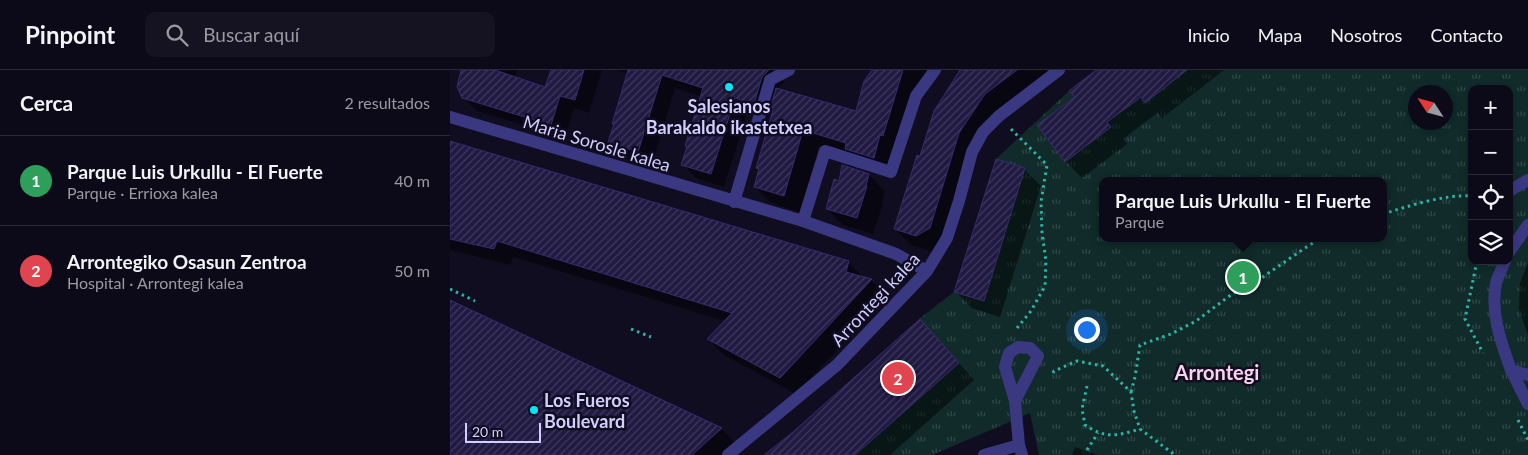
<!DOCTYPE html>
<html lang="es">
<head>
<meta charset="utf-8">
<style>
	:root { --surface:#0c0a19; --page:#151322; --text:#f1f3f6; --muted:#9a9aa2; --line:#2c2b38; --accent:#2563eb }
	body { margin:0; font-family:Lato,sans-serif; background:var(--page); color:var(--text) }
	.controls { position:absolute; right:15px; top:15px; display:grid; overflow:hidden; border-radius:10px; box-shadow:0 2px 8px #0003 }
	.controls button { width:45px; height:45px; display:grid; place-items:center; padding:0; border:0; border-bottom:1px solid var(--line); background:var(--surface); color:var(--text); font:25px sans-serif }
	.compass { position:absolute; left:958px; top:15px; width:45px; height:45px; border-radius:50%; background:var(--surface); box-shadow:0 2px 8px #0003; rotate:306deg }
	.scale { position:absolute; left:15px; bottom:12px; width:76px; box-sizing:border-box; padding-left:5px; border:2px solid #d2ceff; border-top:0; font-size:14px; line-height:18px; white-space:nowrap; color:#d2ceff; -webkit-text-stroke:4px #100d21; paint-order:stroke }
	.you { position:absolute; left:636px; top:259px; width:18px; height:18px; margin:-12px; border:4px solid #fff; border-radius:50%; background:#1a73e8; box-shadow:0 0 0 8px #1a73e833 }
	.badge { display:grid; place-items:center; width:32px; height:32px; border-radius:50%; background:var(--accent); color:#fff; font-size:16px; font-weight:700 }
	.pin { position:absolute; translate:-50% -50%; border:2px solid #fff; box-shadow:0 1px 5px #0006 }
	.popup { position:absolute; left:649px; top:107px; width:288px; height:65px; box-sizing:border-box; display:grid; place-content:center; border-radius:10px; background:var(--surface); filter:drop-shadow(0 1px 4px #0005); font-size:16px; white-space:nowrap; color:var(--muted) }
	.popup b { font-size:19px; color:var(--text) }
	.popup::after { content:''; position:absolute; left:50%; top:100%; margin-left:-10px; border:10px solid transparent; border-top-color:var(--surface) }
	.list { margin:0; padding:0; list-style:none }
	h2 { display:flex; justify-content:space-between; align-items:center; height:65px; margin:0; padding:0 20px; font-size:21px }
	h2 small { font-size:16px; font-weight:400; color:var(--muted) }
	.list li { display:grid; grid-template-columns:32px 1fr auto; gap:15px; align-items:center; box-sizing:border-box; height:90px; padding:0 20px; border-top:1px solid var(--line) }
	.list b { display:block; font-size:19px; white-space:nowrap }
	.list p { margin:0; font-size:16px; white-space:nowrap; color:var(--muted) }
	.list em { font-size:16px; font-style:normal; color:var(--muted) }
	.icon { flex:none; width:28px; height:28px; fill:none; stroke:currentColor; stroke-width:2; stroke-linecap:round; stroke-linejoin:round }
	.map { position:relative; flex:none; width:1078px; height:385px; overflow:hidden }
	header { display:flex; align-items:center; gap:30px; box-sizing:border-box; height:70px; padding:0 25px; background:var(--surface); border-bottom:1px solid var(--line) }
	header strong { font-size:24px }
	nav { display:flex; gap:28px; margin-inline-start:auto; font-size:18px }
	.search { width:350px; height:45px; background:var(--page); display:flex; align-items:center; gap:12px; box-sizing:border-box; padding:0 18px; border-radius:10px; color:var(--muted); font-size:19px }
	main { display:flex }
	aside { flex:1; background:var(--surface) }
	.map>svg:first-child { display:block }
</style>
</head>
<body>
<header>
<strong>Pinpoint</strong>
<div class="search"><svg class="icon" aria-label="search" viewBox="0 0 24 24"><circle cx="10" cy="10" r="6"/><path d="M15 15l6 6"/></svg>Buscar aquí</div>
<nav><a>Inicio</a><a>Mapa</a><a>Nosotros</a><a>Contacto</a></nav>
</header>
<main>
<aside>
<h2>Cerca<small>2 resultados</small></h2>
<ul class="list">
<li><span class="badge" style="background:#2e9e5b">1</span><div><b>Parque Luis Urkullu - El Fuerte</b><p>Parque · Errioxa kalea</p></div><em>40 m</em></li>
<li><span class="badge" style="background:#e0444e">2</span><div><b>Arrontegiko Osasun Zentroa</b><p>Hospital · Arrontegi kalea</p></div><em>50 m</em></li>
</ul>
</aside>
<div class="map">
<svg width="1078" height="385" viewBox="0 0 1078 385">
	<defs>
		<pattern id="grass-tufts" width="24" height="20" patternUnits="userSpaceOnUse" patternTransform="scale(1.25)"><rect width="24" height="20" fill="#102b2a"/><path d="M3 7l-1-3M5 7V3M7 7l1-3M15 17l-1-3M17 17v-4M19 17l1-3" fill="none" stroke="#32494a"/></pattern>
		<pattern id="building-hatch" width="6" height="6" patternUnits="userSpaceOnUse" patternTransform="scale(1.25)"><rect width="6" height="6" fill="#201942"/><path d="M-1 1l2-2M0 6l6-6M5 7l2-2" fill="none" stroke="#40395e"/></pattern>
	</defs>
	<rect width="100%" height="100%" fill="#100d21"/>
	<!-- grass -->
	<path fill="url(#grass-tufts)" fill-rule="evenodd" d="M646,0H1078V385H589L580,343L482,385H405L509,293L469,249L504,222L546,89L619,21ZM1022,19H1059V191H1022ZM966,22H996V52H966ZM653,111H933V168H653Z"/>
	<!-- shadow -->
	<path fill="#0007" d="M12,0H67L65,8L96,19L102,0H152L139,43L124,38L115,68L27,41L13,27Z
		M167,0H322L334,12L327,20L406,43L423,0H490L464,34L440,104L404,86L369,76L350,142L321,133L305,117L324,42L321,38L318,47L298,41L274,117L246,108L233,94L252,27L225,18L202,95L173,86L159,72L165,55L163,53L178,4Z
		M516,0H605L552,40L525,80L496,174L483,182L461,175L445,159L471,87Z
		M649,0H774L712,48L707,43L673,69L677,74L632,108L616,92L589,56L627,28Z
		M0,73L398,192L415,209L421,210L437,226L346,324L274,285L258,269L275,251L63,187L60,195L0,180Z
		M546,91L575,100L591,116L550,247L522,238L506,222Z
		M419,105L435,121L432,133L433,134L423,164L393,155L377,139L389,112Z
		M1078,193V265L1069,239L1070,213Z
		M0,232L272,359L287,375L276,385H0Z
		M486,267L524,310L440,385H316Z
		M625,377L648,385H622Z"/>
	<!-- building -->
	<path fill="url(#building-hatch)" stroke="#372b6e" d="M11,0H45L95,17L101,0H134L125,30L110,26L101,55L12,28L7,17Z
		M178,0H319L312,7L304,34L285,28L261,104L231,95L237,77L235,76L253,18L212,5L188,82L158,72L164,54H162Z
		M422,0H453L433,66L430,65L424,88L395,79L396,73L353,60L334,126L304,117L309,99L306,98L323,40L320,39L326,18L406,41L414,11Z
		M510,0H567L535,24L509,63L480,158L466,166L444,159L467,85L470,86L484,41Z
		M646,0H737L695,33L691,27L657,52L661,57L615,92L587,55L625,27L619,21Z
		M0,71L399,191L396,202L422,209L330,308L257,269L282,243L47,171L44,179L0,169Z
		M546,89L575,98L534,231L504,222Z
		M392,95L419,104L416,116H417L407,148L376,139L384,109L389,111Z
		M0,230L123,288L272,358L242,385H0Z
		M470,249L509,293L405,385H314L343,362Z"/>
	<g fill="none" stroke-linecap="round" stroke-linejoin="round">
		<!-- path -->
		<path stroke="#2eb3a7" stroke-width="3" stroke-dasharray="2.5 4" stroke-linecap="butt" d="M561,59L597,95L591,132L592,163L596,191L595,216L581,241L567,258
			M933,144C959,136 995,124 1022,126
			M1027,191L1015,249L1033,283
			M0,219L25,231
			M181,259L201,267
			M603,303L604,301L627,291L653,296L681,322L684,341L690,359L725,385
			M637,316L632,339L635,355C656,369 666,366 690,359
			M681,322L685,307L690,275L721,264L746,251L782,224L807,211L855,178L871,168
			M1068,350L1078,370
			M637,380L648,363"/>
		<!-- minor -->
		<path stroke="#393881" stroke-width="12" d="M0,47L353,151L446,184L477,201
			M1059,121L1078,110
			M284,132L320,10L339,0
			M353,151L375,81L441,102L466,26L485,0
			M1059,182L1078,155
			M1055,191C1052,198 1048,206 1046,213C1040,243 1051,272 1061,300L1078,305
			M1061,300L1078,334
			M565,331L588,286L580,278L568,277L559,283L555,297L565,331L569,375L572,385
			M278,385L387,295L477,201L497,168L509,131L522,82L533,62L549,46L609,0
			M534,385L569,375"/>
	</g>
	<!-- markers -->
	<g fill="#00e7f9" stroke="#100d21" stroke-width="2">
		<circle cx="279" cy="17" r="5"/>
		<circle cx="84" cy="340" r="5"/>
	</g>
	<g text-anchor="middle" dominant-baseline="central" stroke-width="5" stroke-linejoin="round" paint-order="stroke">
		<!-- poi labels -->
		<g font-size="18" font-weight="bold" fill="#d2ceff" stroke="#100d21">
			<text x="279" y="36">Salesianos<tspan x="279" dy="21">Barakaldo ikastetxea</tspan></text>
			<text x="94" y="330" text-anchor="start">Los Fueros<tspan x="94" dy="21">Boulevard</tspan></text>
		</g>
		<!-- street labels -->
		<g font-size="18" fill="#d2ceff" stroke="#100d21">
			<text transform="translate(147 73) rotate(17)">Maria Sorosle kalea</text>
			<text transform="translate(425 229) rotate(-47)">Arrontegi kalea</text>
		</g>
		<!-- quarter labels -->
		<g font-size="20" font-weight="bold" fill="#ffd0ef" stroke="#100d21">
			<text x="767" y="302">Arrontegi</text>
		</g>
	</g>
</svg>
<div class="controls">
<button>+</button>
<button>−</button>
<button><svg class="icon" aria-label="locate" viewBox="0 0 24 24"><circle cx="12" cy="12" r="6"/><path d="M12 2v4M12 18v4M2 12h4M18 12h4"/></svg></button>
<button><svg class="icon" aria-label="layers" viewBox="0 0 24 24"><path d="M12 4l9 5-9 5-9-5zM3 14l9 5 9-5"/></svg></button>
</div>
<svg class="compass" viewBox="-18 -18 36 36"><path d="M0-13l5 13h-10z" fill="#e53935"/><path d="M0 13l5-13h-10z" fill="#9a9aa2"/></svg>
<div class="scale">20 m</div>
<div class="you"></div>
<div class="pin badge" style="left:793px;top:207px;background:#2e9e5b">1</div>
<div class="popup"><b>Parque Luis Urkullu - El Fuerte</b>Parque</div>
<div class="pin badge" style="left:448px;top:308px;background:#e0444e">2</div>
</div>
</main>
</body>
</html>
